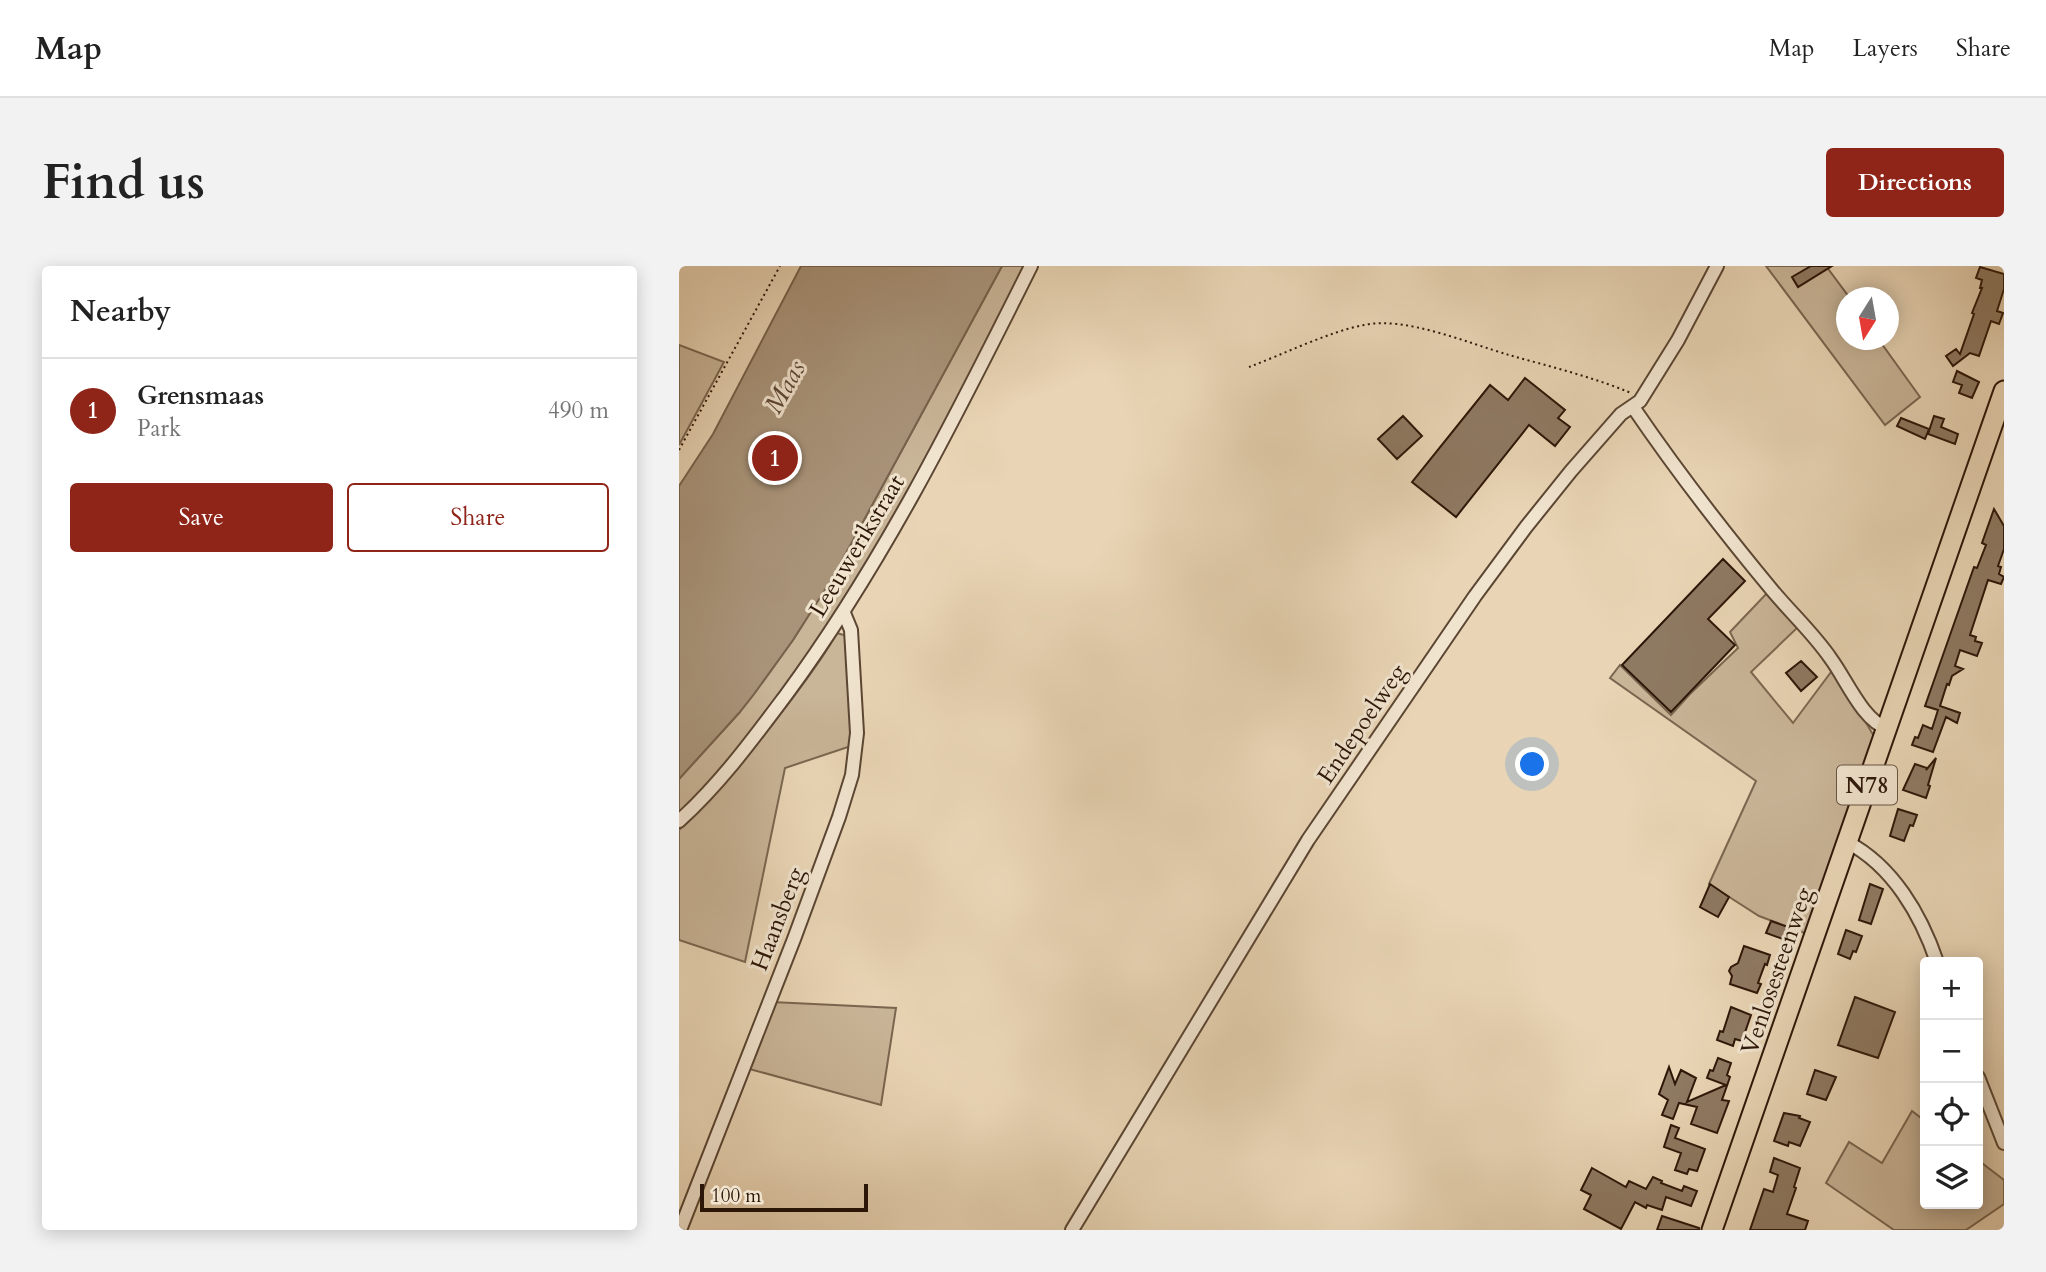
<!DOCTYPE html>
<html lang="en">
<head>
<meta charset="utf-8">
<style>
	:root { --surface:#fff; --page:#f2f2f2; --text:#222; --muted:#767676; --line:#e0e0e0; --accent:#8f2418 }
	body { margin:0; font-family:Cardo,serif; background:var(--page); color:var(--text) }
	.controls { position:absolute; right:21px; bottom:21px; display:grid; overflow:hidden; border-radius:7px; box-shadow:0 4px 18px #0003 }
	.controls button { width:63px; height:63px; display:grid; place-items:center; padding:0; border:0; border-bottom:2px solid var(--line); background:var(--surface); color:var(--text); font:35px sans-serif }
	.compass { position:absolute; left:1157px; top:21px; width:63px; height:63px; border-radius:50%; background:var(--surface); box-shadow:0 4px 18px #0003; rotate:191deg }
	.scale { position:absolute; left:21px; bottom:18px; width:168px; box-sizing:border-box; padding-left:7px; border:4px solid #2c1608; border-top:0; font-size:19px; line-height:24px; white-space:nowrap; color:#2c1608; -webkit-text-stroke:5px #f1e4cf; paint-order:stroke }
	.you { position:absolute; left:854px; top:499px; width:24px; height:24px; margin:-18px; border:5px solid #fff; border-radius:50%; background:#1a73e8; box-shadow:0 0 0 10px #1a73e833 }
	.badge { display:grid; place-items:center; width:46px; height:46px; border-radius:50%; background:var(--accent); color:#fff; font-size:23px; font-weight:700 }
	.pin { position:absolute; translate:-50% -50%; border:4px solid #fff; box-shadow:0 2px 7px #0006 }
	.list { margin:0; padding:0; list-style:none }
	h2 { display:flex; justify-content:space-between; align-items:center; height:91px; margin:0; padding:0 28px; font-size:30px }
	h2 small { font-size:23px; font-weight:400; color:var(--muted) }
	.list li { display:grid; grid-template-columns:46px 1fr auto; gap:21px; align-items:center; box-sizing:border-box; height:105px; padding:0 28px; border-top:2px solid var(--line) }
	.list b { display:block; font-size:26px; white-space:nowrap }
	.list p { margin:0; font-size:23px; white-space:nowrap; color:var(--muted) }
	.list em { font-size:23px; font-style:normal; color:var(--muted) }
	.actions { display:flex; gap:14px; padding:21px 28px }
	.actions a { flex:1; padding:16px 0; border:2px solid var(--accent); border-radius:7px; text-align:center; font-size:24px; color:var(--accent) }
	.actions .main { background:var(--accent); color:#fff }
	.icon { flex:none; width:38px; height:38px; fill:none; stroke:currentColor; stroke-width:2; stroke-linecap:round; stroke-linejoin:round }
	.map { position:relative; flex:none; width:1325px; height:964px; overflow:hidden; border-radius:7px }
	header { display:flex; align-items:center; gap:42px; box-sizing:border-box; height:98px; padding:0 35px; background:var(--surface); border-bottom:2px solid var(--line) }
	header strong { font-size:33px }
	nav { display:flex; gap:38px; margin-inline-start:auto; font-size:24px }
	.intro { display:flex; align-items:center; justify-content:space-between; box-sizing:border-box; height:168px; padding:0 42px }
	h1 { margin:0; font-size:49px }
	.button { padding:18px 32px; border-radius:7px; background:var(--accent); color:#fff; font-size:24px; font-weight:700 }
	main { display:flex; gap:42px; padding:0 42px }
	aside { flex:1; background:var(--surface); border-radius:7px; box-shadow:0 4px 18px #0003 }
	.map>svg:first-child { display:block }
</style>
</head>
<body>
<header>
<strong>Map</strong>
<nav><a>Map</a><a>Layers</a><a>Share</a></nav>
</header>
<div class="intro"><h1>Find us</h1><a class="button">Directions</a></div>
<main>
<aside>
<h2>Nearby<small></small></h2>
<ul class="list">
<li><span class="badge">1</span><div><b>Grensmaas</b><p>Park</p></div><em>490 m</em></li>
</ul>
<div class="actions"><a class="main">Save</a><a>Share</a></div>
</aside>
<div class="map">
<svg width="1325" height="964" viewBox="0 0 1325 964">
	<rect width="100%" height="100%" fill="#e9d5b5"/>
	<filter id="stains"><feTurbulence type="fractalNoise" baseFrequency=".00286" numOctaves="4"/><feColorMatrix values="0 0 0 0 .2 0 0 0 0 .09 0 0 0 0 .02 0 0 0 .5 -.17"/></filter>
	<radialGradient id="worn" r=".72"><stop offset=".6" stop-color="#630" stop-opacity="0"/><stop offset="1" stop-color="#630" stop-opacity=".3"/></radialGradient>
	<!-- green -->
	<path fill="#c9b598" stroke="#7a6650" stroke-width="2" d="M323,0H349L221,245L119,405L39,511L0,549V513L60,447L75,428L114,374L154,311Z
		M1087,0H1147L1170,31L1168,32V74H1200L1241,131L1206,159Z
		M0,79L45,96L0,179Z
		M1089,326L1118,362L1072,406L1114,457L1155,402L1196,472L1128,668L1080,650L1030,618L1077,515L931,412L941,399L992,449L1011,428L1059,382L1051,366Z
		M158,367L168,370L172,480L106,502L66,696L0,674V564C40,527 73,485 106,442C124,418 143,394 158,367Z
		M93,736L217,742L202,839L67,802Z
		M1233,845L1246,855V938H1299V894L1325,914V938L1287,964H1215L1147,917L1170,876L1203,897Z"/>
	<!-- water -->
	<path fill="#a9947a" stroke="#77624c" stroke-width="2" d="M122,0H323L154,311L114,374L75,428L60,447L0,513V220L34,168Z"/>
	<!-- building -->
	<path fill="#8e7962" stroke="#2c1608" stroke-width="2" d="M1132,0H1153L1119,21L1113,11Z
		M1301,1L1325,8V23L1318,45L1324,47L1320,58L1312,55L1300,90L1291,87L1274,100L1267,90L1277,83L1281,88L1295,48L1293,47L1303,22H1301L1303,14L1297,12Z
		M1278,105L1300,116L1293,132L1280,127L1283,119L1274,116Z
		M846,112L886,144L879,152L891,161L876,180L850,159L777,251L733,216L811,119L829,134Z
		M724,150L743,170L718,193L699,173Z
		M1255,150L1265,153L1262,161L1279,168L1276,178L1249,168Z
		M1222,152L1250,163L1246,173L1218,160Z
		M1315,243L1325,260V283L1319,300L1322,301L1320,308L1325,311L1322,318L1309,314L1291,369L1297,371L1296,375L1303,377L1298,390L1281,384L1276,400L1284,403L1273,410L1270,419L1268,418L1261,440L1281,447L1278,457L1267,451L1254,486L1233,479L1236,471L1239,472L1244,459L1253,463L1259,444L1246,440L1295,301L1298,302L1307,279L1303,277Z
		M1044,293L1066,315L1029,353L1056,379L992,446L943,399Z
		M1122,395L1138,411L1122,425L1107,407Z
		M1257,492L1249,519L1251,520L1247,532L1224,524L1236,498L1248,502L1247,504Z
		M1219,543L1238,549L1234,560L1231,559L1225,575L1211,570Z
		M1031,618L1050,631L1039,651L1021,641Z
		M1191,618L1204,623L1192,658L1180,654Z
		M1092,655L1109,661L1104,673L1087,667Z
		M1167,664L1183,670L1177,686L1174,685L1171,693L1159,688Z
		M1065,680L1091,689L1088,699L1086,698L1079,717L1082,718L1078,727L1051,718L1053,710L1050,705L1052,701L1059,697Z
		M1176,731L1216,746L1199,792L1159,779Z
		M1052,741L1072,749L1063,775L1056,773L1054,780L1038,774L1041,765L1044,766Z
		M1039,792L1052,797L1048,809L1051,811L1043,834L1050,835L1038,867L1012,858L1018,841L1000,837L994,853L983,849L989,834L980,828L990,801L996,818L1002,804L1017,812L1008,836L1047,819L1028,812L1031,804L1034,805Z
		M1136,804L1157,811L1147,834L1128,828Z
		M1105,847L1121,850L1120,852L1131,856L1121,880L1110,876L1109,880L1095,875Z
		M992,859L1000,862L996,872L1026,883L1018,905L1010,903L1008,908L996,904L1002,887L985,881Z
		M1095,892L1121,902L1115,921L1117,922L1108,948L1129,955L1126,964H1071L1085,923L1094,926L1099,909L1091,906Z
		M913,902L947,921L950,915L967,923L974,911L983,915L982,917L1003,925L1005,920L1018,925L1012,940L987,931L983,944L968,939L967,942L956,936L942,963L905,943L912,929L902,924Z
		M983,950L1020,962V964H978Z"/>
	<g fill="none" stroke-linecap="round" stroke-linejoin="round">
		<defs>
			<path id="street" d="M954,141C997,204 1044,265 1093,324C1112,347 1135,368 1152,393C1167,413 1184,455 1208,462
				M0,555C41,518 74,473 107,429C205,296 278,148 352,0
				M1168,576C1214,600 1242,649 1258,696
				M1299,811L1325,877
				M1,964L115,673L160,551L173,509L178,467L172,364L165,347
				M393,964L629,574L796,330L847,261L892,205L942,148L961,135L999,74L1038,0"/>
			<path id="primary" d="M1033,964L1325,125"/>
		</defs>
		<!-- street casing -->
		<use href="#street" stroke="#5b4633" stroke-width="16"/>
		<!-- primary casing -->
		<use href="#primary" stroke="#2c1608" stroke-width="23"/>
		<!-- path -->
		<path stroke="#2c1608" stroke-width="2" stroke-dasharray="2 3.5" stroke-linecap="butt" d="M570,101C605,88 649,66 685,59C726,50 789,77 830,89C869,100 914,111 952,127
			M0,184L101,0"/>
		<!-- street -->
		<use href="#street" stroke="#f1e4cf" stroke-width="12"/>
		<!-- primary -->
		<use href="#primary" stroke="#e9d5b5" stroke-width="19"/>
	</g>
	<g text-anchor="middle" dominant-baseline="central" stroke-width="6" stroke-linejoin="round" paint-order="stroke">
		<!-- shield labels -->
		<rect fill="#f1e4cf" stroke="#675444" stroke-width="2" x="1158" y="499.5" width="60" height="39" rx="5"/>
		<g font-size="23" font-weight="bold" fill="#2c1608">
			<text x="1188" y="519">N78</text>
		</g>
		<!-- street labels -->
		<g font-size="24" fill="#2c1608" stroke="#f1e4cf">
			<text transform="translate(178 280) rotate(-59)">Leeuwerikstraat</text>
			<text transform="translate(683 458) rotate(-56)">Endepoelweg</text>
			<text transform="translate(99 653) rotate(-69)">Haansberg</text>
			<text transform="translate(1098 705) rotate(-71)">Venlosesteenweg</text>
		</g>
		<!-- water labels -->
		<g font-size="26" font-style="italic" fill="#5e4836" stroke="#f1e4cf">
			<text transform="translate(106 121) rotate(-61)">Maas</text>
		</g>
	</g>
	<rect width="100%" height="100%" filter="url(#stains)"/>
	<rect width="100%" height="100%" fill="url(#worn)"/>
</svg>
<div class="controls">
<button>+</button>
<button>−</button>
<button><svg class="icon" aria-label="locate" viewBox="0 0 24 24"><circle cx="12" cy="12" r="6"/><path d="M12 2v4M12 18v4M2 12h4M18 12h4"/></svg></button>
<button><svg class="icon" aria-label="layers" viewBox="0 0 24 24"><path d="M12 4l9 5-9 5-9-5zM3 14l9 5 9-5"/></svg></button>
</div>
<svg class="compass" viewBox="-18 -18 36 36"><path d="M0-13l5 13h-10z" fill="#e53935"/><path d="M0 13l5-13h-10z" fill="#767676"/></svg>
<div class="scale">100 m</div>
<div class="you"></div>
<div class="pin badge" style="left:96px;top:192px">1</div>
</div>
</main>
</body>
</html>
